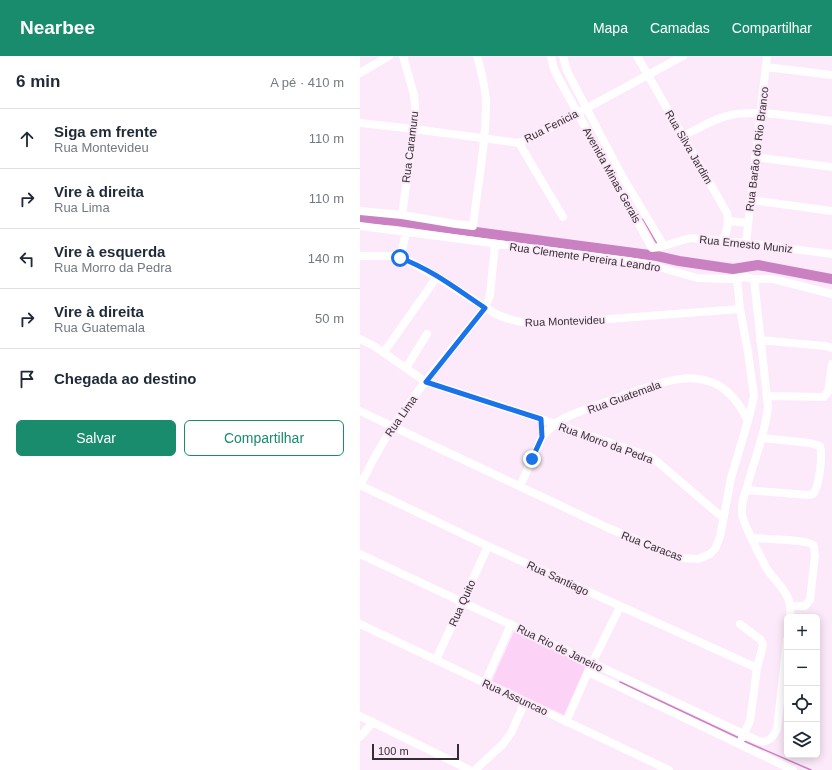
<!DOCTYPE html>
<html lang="pt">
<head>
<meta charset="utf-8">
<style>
	:root { --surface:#fff; --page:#f6f6f7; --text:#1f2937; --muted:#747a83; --line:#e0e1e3; --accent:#198c6d }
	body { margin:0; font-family:Helvetica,sans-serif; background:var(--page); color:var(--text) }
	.controls { position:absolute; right:12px; bottom:12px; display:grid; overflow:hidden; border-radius:6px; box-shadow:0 2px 10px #0003 }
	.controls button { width:36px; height:36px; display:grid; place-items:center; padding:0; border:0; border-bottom:1px solid var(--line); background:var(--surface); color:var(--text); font:20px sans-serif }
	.scale { position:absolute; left:12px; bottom:10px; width:87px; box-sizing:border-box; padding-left:4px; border:2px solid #342d33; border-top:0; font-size:11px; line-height:14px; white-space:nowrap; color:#342d33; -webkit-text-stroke:3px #fce9f9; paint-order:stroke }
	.stop { position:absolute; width:12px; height:12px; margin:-9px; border:3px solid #1a73e8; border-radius:50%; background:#fff }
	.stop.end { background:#1a73e8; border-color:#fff; box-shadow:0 1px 4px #0008 }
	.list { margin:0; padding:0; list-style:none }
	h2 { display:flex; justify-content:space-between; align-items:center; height:52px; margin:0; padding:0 16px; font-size:17px }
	h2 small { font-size:13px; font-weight:400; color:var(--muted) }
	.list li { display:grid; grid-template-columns:26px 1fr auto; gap:12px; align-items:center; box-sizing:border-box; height:60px; padding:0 16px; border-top:1px solid var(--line) }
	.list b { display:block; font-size:15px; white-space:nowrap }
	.list p { margin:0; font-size:13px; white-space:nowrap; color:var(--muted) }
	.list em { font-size:13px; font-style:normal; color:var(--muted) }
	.actions { display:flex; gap:8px; padding:12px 16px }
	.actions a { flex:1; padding:9px 0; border:1px solid var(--accent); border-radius:6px; text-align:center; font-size:14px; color:var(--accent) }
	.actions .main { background:var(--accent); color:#fff }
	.icon { flex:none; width:22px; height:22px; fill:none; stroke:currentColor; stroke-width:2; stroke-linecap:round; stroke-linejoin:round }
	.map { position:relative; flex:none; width:472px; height:714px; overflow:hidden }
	header { display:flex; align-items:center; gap:24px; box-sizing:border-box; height:56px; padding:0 20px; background:var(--accent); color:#fff }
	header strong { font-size:19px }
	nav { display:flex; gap:22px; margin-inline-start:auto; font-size:14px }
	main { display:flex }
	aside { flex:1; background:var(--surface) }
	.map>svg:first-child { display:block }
</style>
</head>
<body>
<header>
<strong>Nearbee</strong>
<nav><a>Mapa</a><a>Camadas</a><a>Compartilhar</a></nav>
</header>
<main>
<aside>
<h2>6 min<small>A pé · 410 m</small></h2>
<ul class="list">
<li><svg class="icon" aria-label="ahead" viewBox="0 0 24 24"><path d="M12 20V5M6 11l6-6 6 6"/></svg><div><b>Siga em frente</b><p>Rua Montevideu</p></div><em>110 m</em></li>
<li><svg class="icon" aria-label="right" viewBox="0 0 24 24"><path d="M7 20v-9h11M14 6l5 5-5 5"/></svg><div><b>Vire à direita</b><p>Rua Lima</p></div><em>110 m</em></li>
<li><svg class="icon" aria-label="left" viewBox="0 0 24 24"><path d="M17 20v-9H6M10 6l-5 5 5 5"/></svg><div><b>Vire à esquerda</b><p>Rua Morro da Pedra</p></div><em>140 m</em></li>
<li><svg class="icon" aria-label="right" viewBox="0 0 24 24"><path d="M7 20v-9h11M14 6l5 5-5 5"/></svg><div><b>Vire à direita</b><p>Rua Guatemala</p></div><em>50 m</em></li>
<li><svg class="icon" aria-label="arrive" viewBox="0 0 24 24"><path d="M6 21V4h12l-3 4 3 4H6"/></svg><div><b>Chegada ao destino</b></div></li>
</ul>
<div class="actions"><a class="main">Salvar</a><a>Compartilhar</a></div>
</aside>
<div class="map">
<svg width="472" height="714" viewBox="0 0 472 714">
	<rect width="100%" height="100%" fill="#fce9f9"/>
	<!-- garden -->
	<path fill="#fcd3f6" d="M154,576L226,609L204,659L132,625Z"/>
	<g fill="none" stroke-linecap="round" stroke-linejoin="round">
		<!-- stream -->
		<path stroke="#ca81c2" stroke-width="1.5" d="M283,163L297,188
			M297,200V194
			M260,626L379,682
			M384,685L451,714"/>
		<!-- river -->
		<path stroke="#ca81c2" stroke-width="10" d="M0,162L37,165L123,177L297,200L319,205L373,213L398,209L472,223"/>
		<!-- minor -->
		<path stroke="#fff" stroke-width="8" d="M191,0L194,13L200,25L292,192L300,191L330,182L386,187L472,198
			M203,0L207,15L262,120L304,190
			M277,0L367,157C369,168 367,175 363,184
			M406,11L472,19
			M0,17L29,0
			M0,67L54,73L159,87L179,78L323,0
			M323,80C338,73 354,62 371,59C401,53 441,62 472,65
			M159,87L203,161
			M395,101L472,111
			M391,144L472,155
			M0,155L42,159L96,168L113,170C118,128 126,87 126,45C125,30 121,14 117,0
			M42,159L54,73L55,51L54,39L43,0
			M369,165L388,167
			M0,170L268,205L292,209L337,222L369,223L385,221L394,223H413L472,238
			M386,187L407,0
			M0,200H31L49,205L77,221L136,258C158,268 174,268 197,267L380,253
			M40,202L46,177
			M394,223L408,351C405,379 394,404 387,431C384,440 381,448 382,458C383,467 402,504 407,513C419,531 433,538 430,561
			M0,283L14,290L66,326L181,363L291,401L300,408L363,462
			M400,284L465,290L472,292
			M24,296L77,221
			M46,312L67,278
			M407,340L464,341L468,336L472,308
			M0,355L248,472L321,502L338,503L350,498L355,493L360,481L371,422L388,365L394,340L388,296L380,253L377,223
			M0,429L128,490L397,612
			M0,430C10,410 20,389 33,371C60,329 94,291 125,252L130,239L135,188
			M160,430C165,419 170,408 175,397C178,392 179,385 183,380C186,376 190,373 194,369C204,359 235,351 249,345C303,326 357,297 388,365
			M386,434L448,439L453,438C459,432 463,399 460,390L450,387L402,382
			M392,482C403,483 447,483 453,489C455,492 454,495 455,499L450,544L445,550H431
			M0,498L401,686C410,685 413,681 417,673L427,584
			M0,568L309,714
			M380,568L401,584L403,589L397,612L390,665L382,682
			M76,604L128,490
			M228,616L433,714
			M125,627L151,568
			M0,660L110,714
			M206,666L232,607L260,551
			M0,681L13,666
			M115,714L143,688L151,677L165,646"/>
	</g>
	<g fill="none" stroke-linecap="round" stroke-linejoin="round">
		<!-- route -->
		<path stroke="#1a73e8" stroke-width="5" d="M40,202C71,213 98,234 125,252L66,326L181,363L182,381L172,403"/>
	</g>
	<g text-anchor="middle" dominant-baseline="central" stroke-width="4" stroke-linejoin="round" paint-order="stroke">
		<!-- street labels -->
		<g font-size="11" fill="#342d33" stroke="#fce9f9">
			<text transform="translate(191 70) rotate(-27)">Rua Fenicia</text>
			<text transform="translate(50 91) rotate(-83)">Rua Caramuru</text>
			<text transform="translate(329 91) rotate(60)">Rua Silva Jardim</text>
			<text transform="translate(397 93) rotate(-83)">Rua Barão do Rio Branco</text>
			<text transform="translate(252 119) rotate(61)">Avenida Minas Gerais</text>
			<text transform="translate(386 188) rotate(6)">Rua Ernesto Muniz</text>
			<text transform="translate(225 201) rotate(8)">Rua Clemente Pereira Leandro</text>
			<text transform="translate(205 265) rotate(-2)">Rua Montevideu</text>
			<text transform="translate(264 341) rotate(-20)">Rua Guatemala</text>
			<text transform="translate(41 360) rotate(-55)">Rua Lima</text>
			<text transform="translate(246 387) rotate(20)">Rua Morro da Pedra</text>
			<text transform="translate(292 490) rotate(21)">Rua Caracas</text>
			<text transform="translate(198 522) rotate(25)">Rua Santiago</text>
			<text transform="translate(102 547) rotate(-66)">Rua Quito</text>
			<text transform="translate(200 592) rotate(26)">Rua Rio de Janeiro</text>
			<text transform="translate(155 641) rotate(25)">Rua Assuncao</text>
		</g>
	</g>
</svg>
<div class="controls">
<button>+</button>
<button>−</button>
<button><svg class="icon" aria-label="locate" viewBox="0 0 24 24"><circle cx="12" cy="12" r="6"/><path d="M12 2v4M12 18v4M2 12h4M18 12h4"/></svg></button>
<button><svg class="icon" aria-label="layers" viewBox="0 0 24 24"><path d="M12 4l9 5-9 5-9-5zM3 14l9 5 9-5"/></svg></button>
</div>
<div class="scale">100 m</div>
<div class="stop" style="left:40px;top:202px"></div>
<div class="stop end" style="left:172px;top:403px"></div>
</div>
</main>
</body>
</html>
